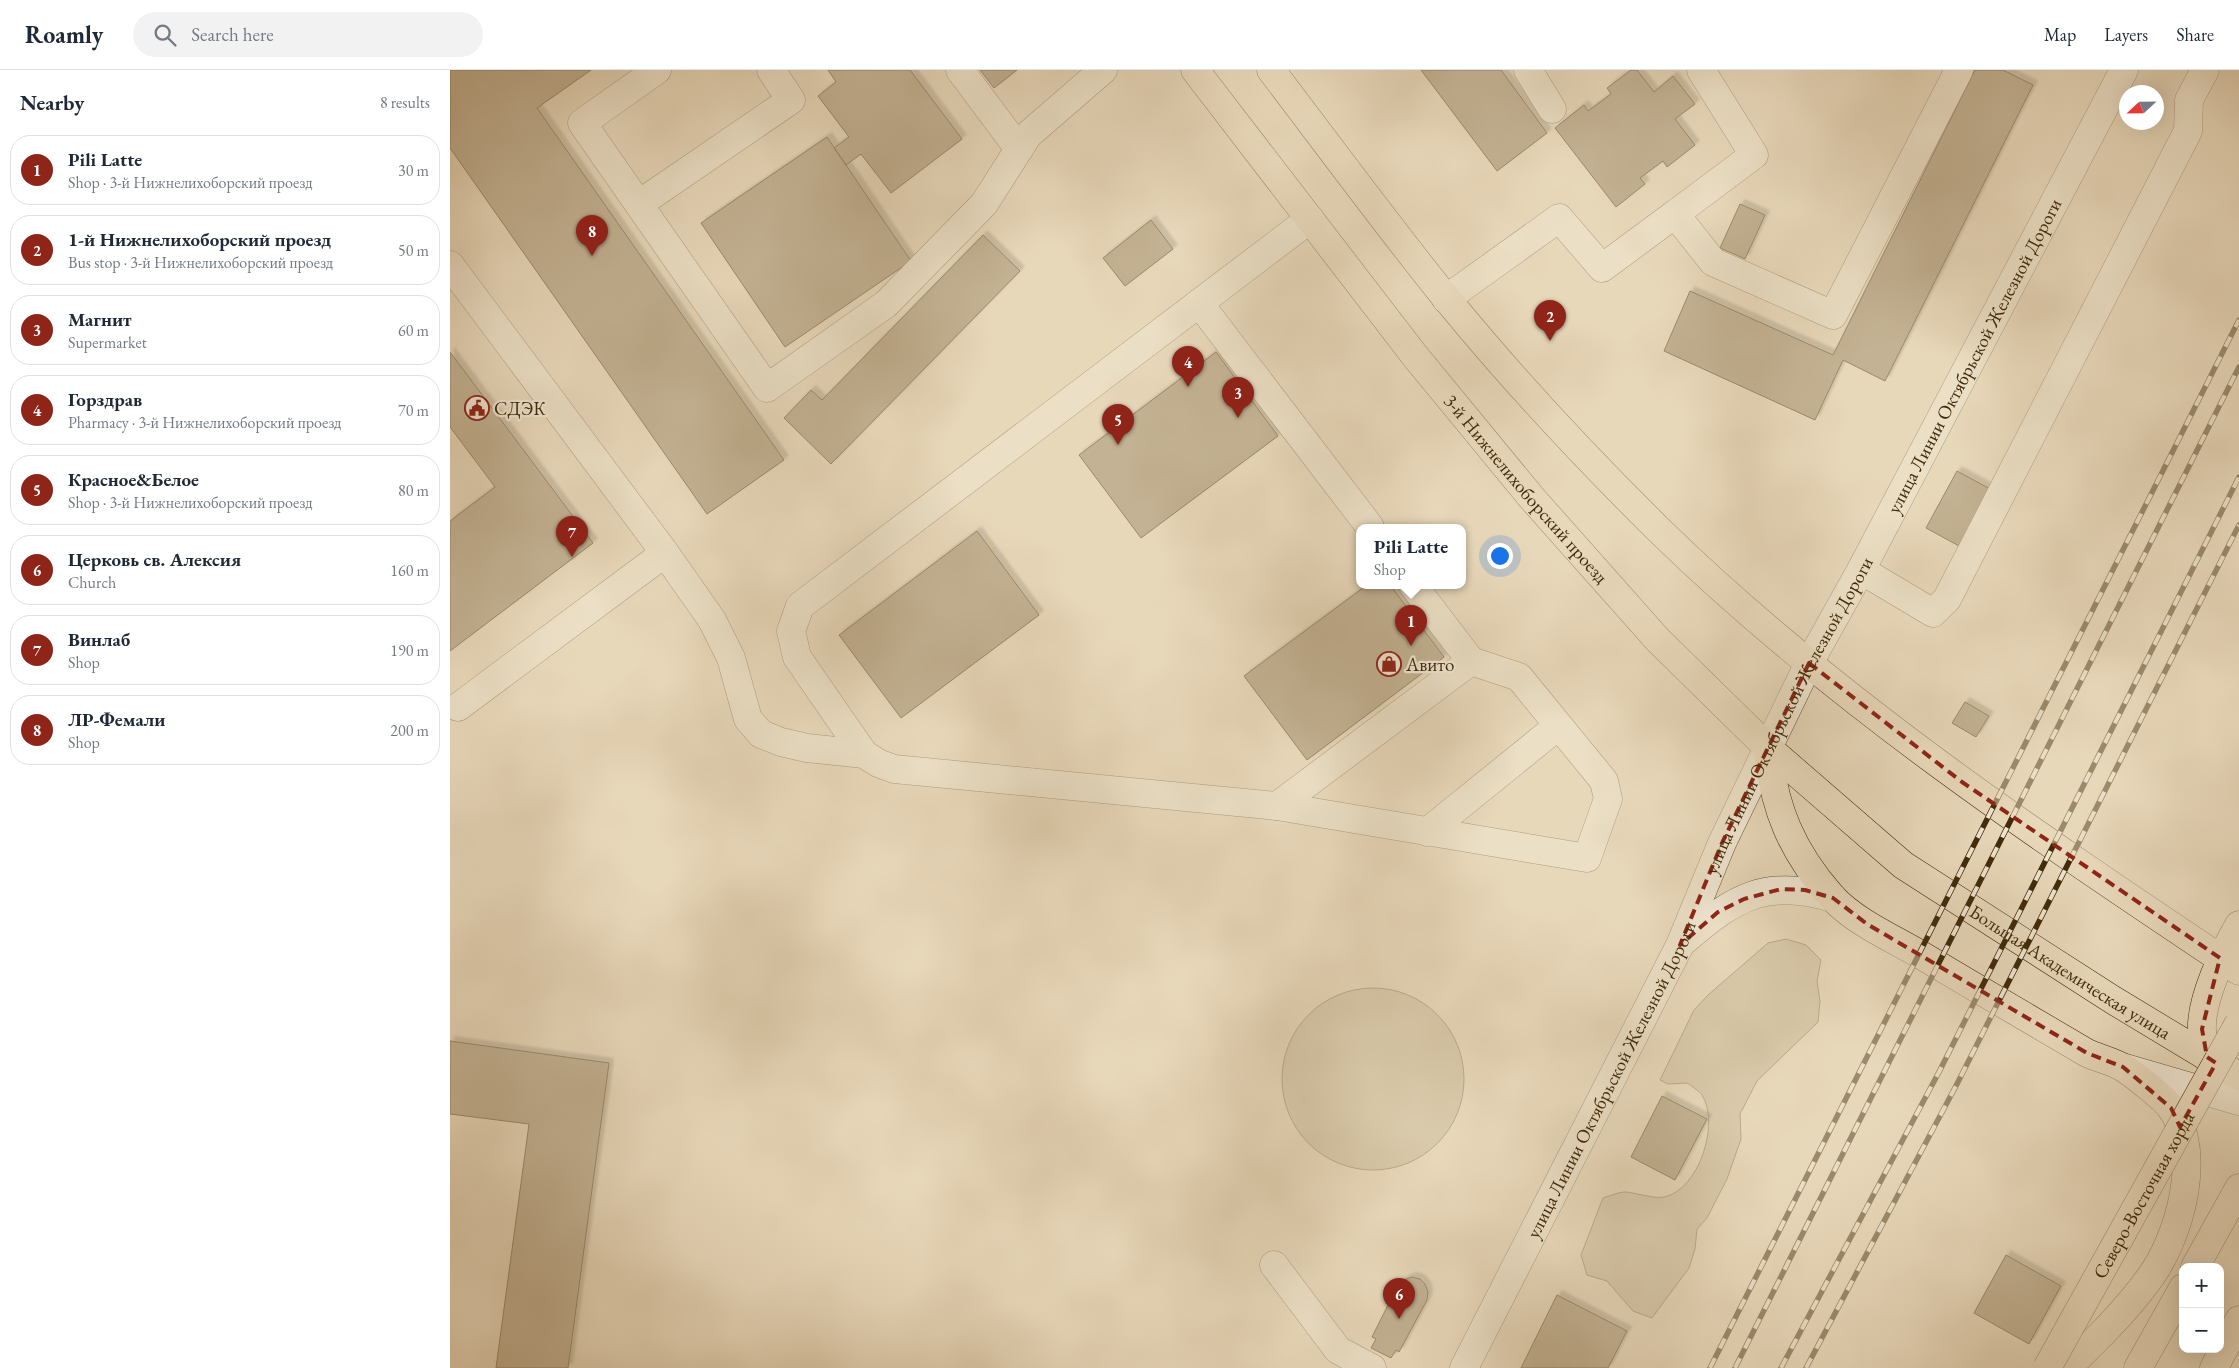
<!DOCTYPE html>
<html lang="en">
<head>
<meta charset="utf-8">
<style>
	:root { --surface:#fff; --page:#f2f2f3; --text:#1f2937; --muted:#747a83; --line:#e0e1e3; --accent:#8f2418 }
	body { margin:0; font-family:"EB Garamond",serif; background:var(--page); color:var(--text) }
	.controls { position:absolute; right:15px; bottom:15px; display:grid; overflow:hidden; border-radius:10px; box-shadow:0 5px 20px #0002 }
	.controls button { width:45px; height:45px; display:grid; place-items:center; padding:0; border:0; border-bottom:1px solid var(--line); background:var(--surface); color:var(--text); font:25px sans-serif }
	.compass { position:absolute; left:1669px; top:15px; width:45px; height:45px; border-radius:50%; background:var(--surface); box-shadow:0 5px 20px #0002; rotate:248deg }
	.you { position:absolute; left:1049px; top:485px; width:18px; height:18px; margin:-12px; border:4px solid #fff; border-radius:50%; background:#1a73e8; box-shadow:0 0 0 8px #1a73e833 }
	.badge { display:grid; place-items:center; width:32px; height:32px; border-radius:50%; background:var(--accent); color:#fff; font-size:16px; font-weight:700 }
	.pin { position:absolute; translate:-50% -41px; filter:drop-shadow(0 1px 2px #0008) }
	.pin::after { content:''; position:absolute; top:26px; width:18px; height:15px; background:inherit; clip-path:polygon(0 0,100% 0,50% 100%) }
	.popup { position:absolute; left:906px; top:454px; width:110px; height:65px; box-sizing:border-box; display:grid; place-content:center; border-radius:10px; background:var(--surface); filter:drop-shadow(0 1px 4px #0005); font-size:16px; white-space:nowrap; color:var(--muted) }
	.popup b { font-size:19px; color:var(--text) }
	.popup::after { content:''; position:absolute; left:50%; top:100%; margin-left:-10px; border:10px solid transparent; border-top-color:var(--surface) }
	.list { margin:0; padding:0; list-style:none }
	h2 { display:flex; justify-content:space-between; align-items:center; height:65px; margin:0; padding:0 20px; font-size:21px }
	h2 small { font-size:16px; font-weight:400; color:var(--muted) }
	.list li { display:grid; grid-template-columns:32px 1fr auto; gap:15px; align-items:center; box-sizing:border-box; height:70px; margin:0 10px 10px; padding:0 10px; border:1px solid var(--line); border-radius:20px }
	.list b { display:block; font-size:19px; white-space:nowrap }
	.list p { margin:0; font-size:16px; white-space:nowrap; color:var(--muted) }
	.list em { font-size:16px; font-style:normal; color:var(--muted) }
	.icon { flex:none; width:28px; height:28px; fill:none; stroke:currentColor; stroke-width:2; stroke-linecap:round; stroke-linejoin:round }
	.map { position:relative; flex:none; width:1789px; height:1298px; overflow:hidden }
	header { display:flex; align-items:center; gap:30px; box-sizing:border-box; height:70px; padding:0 25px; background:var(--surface); border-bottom:1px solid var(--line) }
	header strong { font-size:24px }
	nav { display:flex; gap:28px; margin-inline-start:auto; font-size:18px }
	.search { width:350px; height:45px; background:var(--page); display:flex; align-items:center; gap:12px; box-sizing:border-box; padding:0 18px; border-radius:28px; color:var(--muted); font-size:19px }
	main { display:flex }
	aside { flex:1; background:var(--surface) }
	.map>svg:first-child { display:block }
</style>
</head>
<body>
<header>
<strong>Roamly</strong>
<div class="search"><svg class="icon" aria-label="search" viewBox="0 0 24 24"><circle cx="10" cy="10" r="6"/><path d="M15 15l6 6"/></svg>Search here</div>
<nav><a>Map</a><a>Layers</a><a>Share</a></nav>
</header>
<main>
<aside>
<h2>Nearby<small>8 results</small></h2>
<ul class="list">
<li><span class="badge">1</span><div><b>Pili Latte</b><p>Shop · 3-й Нижнелихоборский проезд</p></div><em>30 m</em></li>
<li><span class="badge">2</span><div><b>1-й Нижнелихоборский проезд</b><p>Bus stop · 3-й Нижнелихоборский проезд</p></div><em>50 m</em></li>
<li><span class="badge">3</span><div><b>Магнит</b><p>Supermarket</p></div><em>60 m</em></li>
<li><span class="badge">4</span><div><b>Горздрав</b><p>Pharmacy · 3-й Нижнелихоборский проезд</p></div><em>70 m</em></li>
<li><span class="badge">5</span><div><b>Красное&amp;Белое</b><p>Shop · 3-й Нижнелихоборский проезд</p></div><em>80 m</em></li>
<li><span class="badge">6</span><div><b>Церковь св. Алексия</b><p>Church</p></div><em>160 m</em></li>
<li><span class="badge">7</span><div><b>Винлаб</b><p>Shop</p></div><em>190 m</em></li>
<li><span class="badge">8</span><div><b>ЛР-Фемали</b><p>Shop</p></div><em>200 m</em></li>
</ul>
</aside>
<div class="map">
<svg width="1789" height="1298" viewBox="0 0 1789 1298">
	<defs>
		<filter id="shadow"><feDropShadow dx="4.5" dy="-4.5" stdDeviation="1" flood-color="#0004"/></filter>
	</defs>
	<rect width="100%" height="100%" fill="#e8d8ba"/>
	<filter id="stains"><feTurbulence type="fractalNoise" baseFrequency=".004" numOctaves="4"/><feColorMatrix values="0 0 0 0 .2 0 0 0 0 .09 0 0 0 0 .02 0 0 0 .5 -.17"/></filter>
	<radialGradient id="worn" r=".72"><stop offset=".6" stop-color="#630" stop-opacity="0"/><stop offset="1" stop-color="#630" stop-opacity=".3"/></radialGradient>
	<!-- green -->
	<path fill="#cbba9c" stroke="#867252" d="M1336,869L1356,875L1371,890L1367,911L1370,931L1368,952L1307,1011L1290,1044L1291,1069L1277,1109L1257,1148L1247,1159L1245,1179L1239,1198L1202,1248L1183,1241L1157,1211L1137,1205L1131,1185L1153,1128C1160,1126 1168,1122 1176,1122C1187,1123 1203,1129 1214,1127C1249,1120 1270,1054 1252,1025C1249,1021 1242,1016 1237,1013L1218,1014L1210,1010L1244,940L1258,925L1318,873Z
		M832 1009a91 91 0 1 1 182 0a91 91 0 1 1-182 0Z"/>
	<!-- building -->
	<path fill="#978465" stroke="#402a09" filter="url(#shadow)" d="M0,0H141L87,38L334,390L257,444L0,78Z
		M378,0H460L512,69L441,123L411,84L396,95L384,78L399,67L368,26L386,12Z
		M530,0H567L544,18Z
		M971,0H1051L1097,63L1047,101Z
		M1181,0H1187L1204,22L1223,6L1245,34L1225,49L1245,75L1217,97L1213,91L1190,108L1195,114L1166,137L1105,58L1134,35L1138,41L1161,24L1157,18Z
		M1525,0H1553L1583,15L1435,311L1393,290L1365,350L1214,281L1240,221L1383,285Z
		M377,67L461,191L335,277L251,153Z
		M1290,134L1315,145L1295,189L1270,178Z
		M701,150L723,179L675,216L653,188Z
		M533,165L570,201L381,394L334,348L361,320L372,330Z
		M0,282L143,473L0,581V451L45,417L0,357Z
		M766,282L828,366L691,468L629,385Z
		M1507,401L1542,420L1511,477L1476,458Z
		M527,461L589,545L451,648L389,565Z
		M917,515H940L994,587L857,690L794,606Z
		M1515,632L1539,646L1526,667L1502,653Z
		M0,971L159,993L118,1298H46L79,1054L0,1044Z
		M1212,1026L1257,1049L1225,1110L1181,1087Z
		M1556,1185L1611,1216L1579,1274L1524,1243Z
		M962,1207L970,1209L975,1214L978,1222L977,1230L949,1282L946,1280L941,1288L921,1278L926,1269L922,1267L948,1215L954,1210Z
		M1107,1225L1177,1261L1158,1298H1071Z"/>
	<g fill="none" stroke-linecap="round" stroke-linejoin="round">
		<defs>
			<g id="minor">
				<path d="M207,0L132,53L317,318L436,234L534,134L578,65L653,0"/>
				<path d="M510,0L569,79"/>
				<path d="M1078,0L1102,39"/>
				<path d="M189,134L341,30L321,0"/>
				<path d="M1225,144L1304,85L1251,0"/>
				<path d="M0,195L215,483L262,550L281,588L298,649L311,664L331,672L357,678L414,684L428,693L444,699L827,736L1021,591"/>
				<path d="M996,229L1109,148L1152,198L1225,144L1263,192L1383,245L1509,0"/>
				<path d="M749,233L920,457"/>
				<path d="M1411,500L1483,543L1497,529L1738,61L1739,30L1755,0"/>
				<path d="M8,637L215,483"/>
				<path d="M414,684L347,587L341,561L350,536L860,149"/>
				<path d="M827,736L1137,788L1158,729L1154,711L1069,607L1021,591L963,515"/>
				<path d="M977,762L1108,656"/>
				<path d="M1235,870C1285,827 1316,808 1383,828"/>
				<path d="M1675,998L1789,1031"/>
				<path d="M824,1195L888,1280L922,1298"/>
				<path id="s1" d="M1014,1298L1230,875L1272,773L1359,593L1411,500L1674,0"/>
			</g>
			<g id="major">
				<path id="s2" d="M745,0L965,286L1081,427L1207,569L1318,678L1453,795L1663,930L1789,1006"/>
				<path d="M821,0C879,76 936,154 996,228C1062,309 1135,387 1209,460C1383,630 1587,766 1789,901"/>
				<path d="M1318,678C1323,737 1342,782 1382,827C1405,852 1442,868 1471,885C1526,918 1581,950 1637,983C1648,988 1661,991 1672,997C1681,1002 1716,1030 1721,1038C1754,1083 1729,1169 1699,1209C1675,1242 1646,1270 1617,1298"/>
				<path d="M1757,987C1755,979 1753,969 1752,961C1750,930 1774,881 1789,855"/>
				<path d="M1745,1197L1789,1118"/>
				<path d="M1688,1298L1733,1218"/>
				<path d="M1764,1298L1789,1250"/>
			</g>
		</defs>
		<!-- minor casing -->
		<use href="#minor" stroke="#6a5635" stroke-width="29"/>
		<!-- major casing -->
		<use href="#major" stroke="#402a09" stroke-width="29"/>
		<!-- minor -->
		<use href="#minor" stroke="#f0e6d2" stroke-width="28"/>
		<!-- major -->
		<use href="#major" stroke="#e8d8ba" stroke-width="28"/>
		<defs>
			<path id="rail" d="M1260,1298L1789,250
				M1285,1298L1789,297
				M1331,1298L1489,1002L1789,407
				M1356,1298L1507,1014L1789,455"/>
		</defs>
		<!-- rail casing -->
		<use href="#rail" stroke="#402a09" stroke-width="5.5"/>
		<!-- rail -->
		<use href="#rail" stroke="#f0e6d2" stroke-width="4" stroke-dasharray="11" stroke-linecap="butt"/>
		<defs>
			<g id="major-bridge">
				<path id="s3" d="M1597,1298L1789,953"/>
			</g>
		</defs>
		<!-- major-bridge casing -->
		<use href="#major-bridge" stroke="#402a09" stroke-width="29" stroke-linecap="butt"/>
		<!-- major-bridge -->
		<use href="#major-bridge" stroke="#e8d8ba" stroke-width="28"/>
	</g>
	<!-- marked area -->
	<path d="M0 0H1789V1298H0ZM1359,593L1512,712L1770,888L1752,959L1757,987L1766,993L1730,1057L1721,1038L1673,997L1637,983L1417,854L1383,828L1355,820L1331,819L1294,829L1268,842L1230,875L1272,773Z" fill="#e8d8ba" fill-opacity=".55" fill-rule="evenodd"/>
	<path fill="none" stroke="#8f2418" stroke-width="4" stroke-dasharray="10 6" stroke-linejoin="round" d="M1359,593L1512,712L1770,888L1752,959L1757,987L1766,993L1730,1057L1721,1038L1673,997L1637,983L1417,854L1383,828L1355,820L1331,819L1294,829L1268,842L1230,875L1272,773Z"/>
	<!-- icons -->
	<defs>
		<symbol id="civic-ring" viewBox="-11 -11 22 22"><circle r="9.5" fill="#f0e6d2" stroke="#8f2418" stroke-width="1.5"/><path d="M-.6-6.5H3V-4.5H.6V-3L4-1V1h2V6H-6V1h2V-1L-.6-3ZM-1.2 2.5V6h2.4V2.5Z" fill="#8f2418"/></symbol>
		<symbol id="shop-ring" viewBox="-11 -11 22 22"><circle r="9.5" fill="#f0e6d2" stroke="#8f2418" stroke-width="1.5"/><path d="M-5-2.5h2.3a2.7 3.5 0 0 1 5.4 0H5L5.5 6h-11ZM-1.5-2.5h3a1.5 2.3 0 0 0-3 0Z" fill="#8f2418"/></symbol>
	</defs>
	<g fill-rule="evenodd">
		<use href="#civic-ring" x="13" y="324" width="28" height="28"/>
		<use href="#shop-ring" x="925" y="580" width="28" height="28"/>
	</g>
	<g text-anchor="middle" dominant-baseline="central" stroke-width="4.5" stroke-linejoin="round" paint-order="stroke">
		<!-- street labels -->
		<g font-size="19" fill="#402a09" stroke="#f0e6d2">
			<text stroke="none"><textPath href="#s1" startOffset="1134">улица Линии Октябрьской Железной Дороги</textPath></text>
			<text stroke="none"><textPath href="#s2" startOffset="534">3-й Нижнелихоборский проезд</textPath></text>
			<text stroke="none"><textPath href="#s1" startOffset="729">улица Линии Октябрьской Железной Дороги</textPath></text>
			<text stroke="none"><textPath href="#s2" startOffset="1266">Большая Академическая улица</textPath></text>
			<text stroke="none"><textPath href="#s1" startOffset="324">улица Линии Октябрьской Железной Дороги</textPath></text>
			<text stroke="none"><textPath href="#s3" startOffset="198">Северо-Восточная хорда</textPath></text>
		</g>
		<!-- poi labels -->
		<g font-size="19" fill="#402a09" stroke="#f0e6d2" text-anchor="start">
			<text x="44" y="338">СДЭК</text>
			<text x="956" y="594">Авито</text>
		</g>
	</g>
	<rect width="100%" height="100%" filter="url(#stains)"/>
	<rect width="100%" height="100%" fill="url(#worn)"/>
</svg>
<div class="controls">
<button>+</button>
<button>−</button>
</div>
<svg class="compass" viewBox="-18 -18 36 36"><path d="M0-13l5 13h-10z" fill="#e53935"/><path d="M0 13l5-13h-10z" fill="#747a83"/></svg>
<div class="you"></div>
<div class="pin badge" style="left:961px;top:576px">1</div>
<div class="popup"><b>Pili Latte</b>Shop</div>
<div class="pin badge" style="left:1100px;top:271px">2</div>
<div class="pin badge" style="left:788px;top:348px">3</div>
<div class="pin badge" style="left:738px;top:317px">4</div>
<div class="pin badge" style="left:668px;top:375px">5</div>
<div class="pin badge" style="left:949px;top:1249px">6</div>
<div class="pin badge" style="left:122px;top:487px">7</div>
<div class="pin badge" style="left:142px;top:186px">8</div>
</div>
</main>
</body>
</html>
